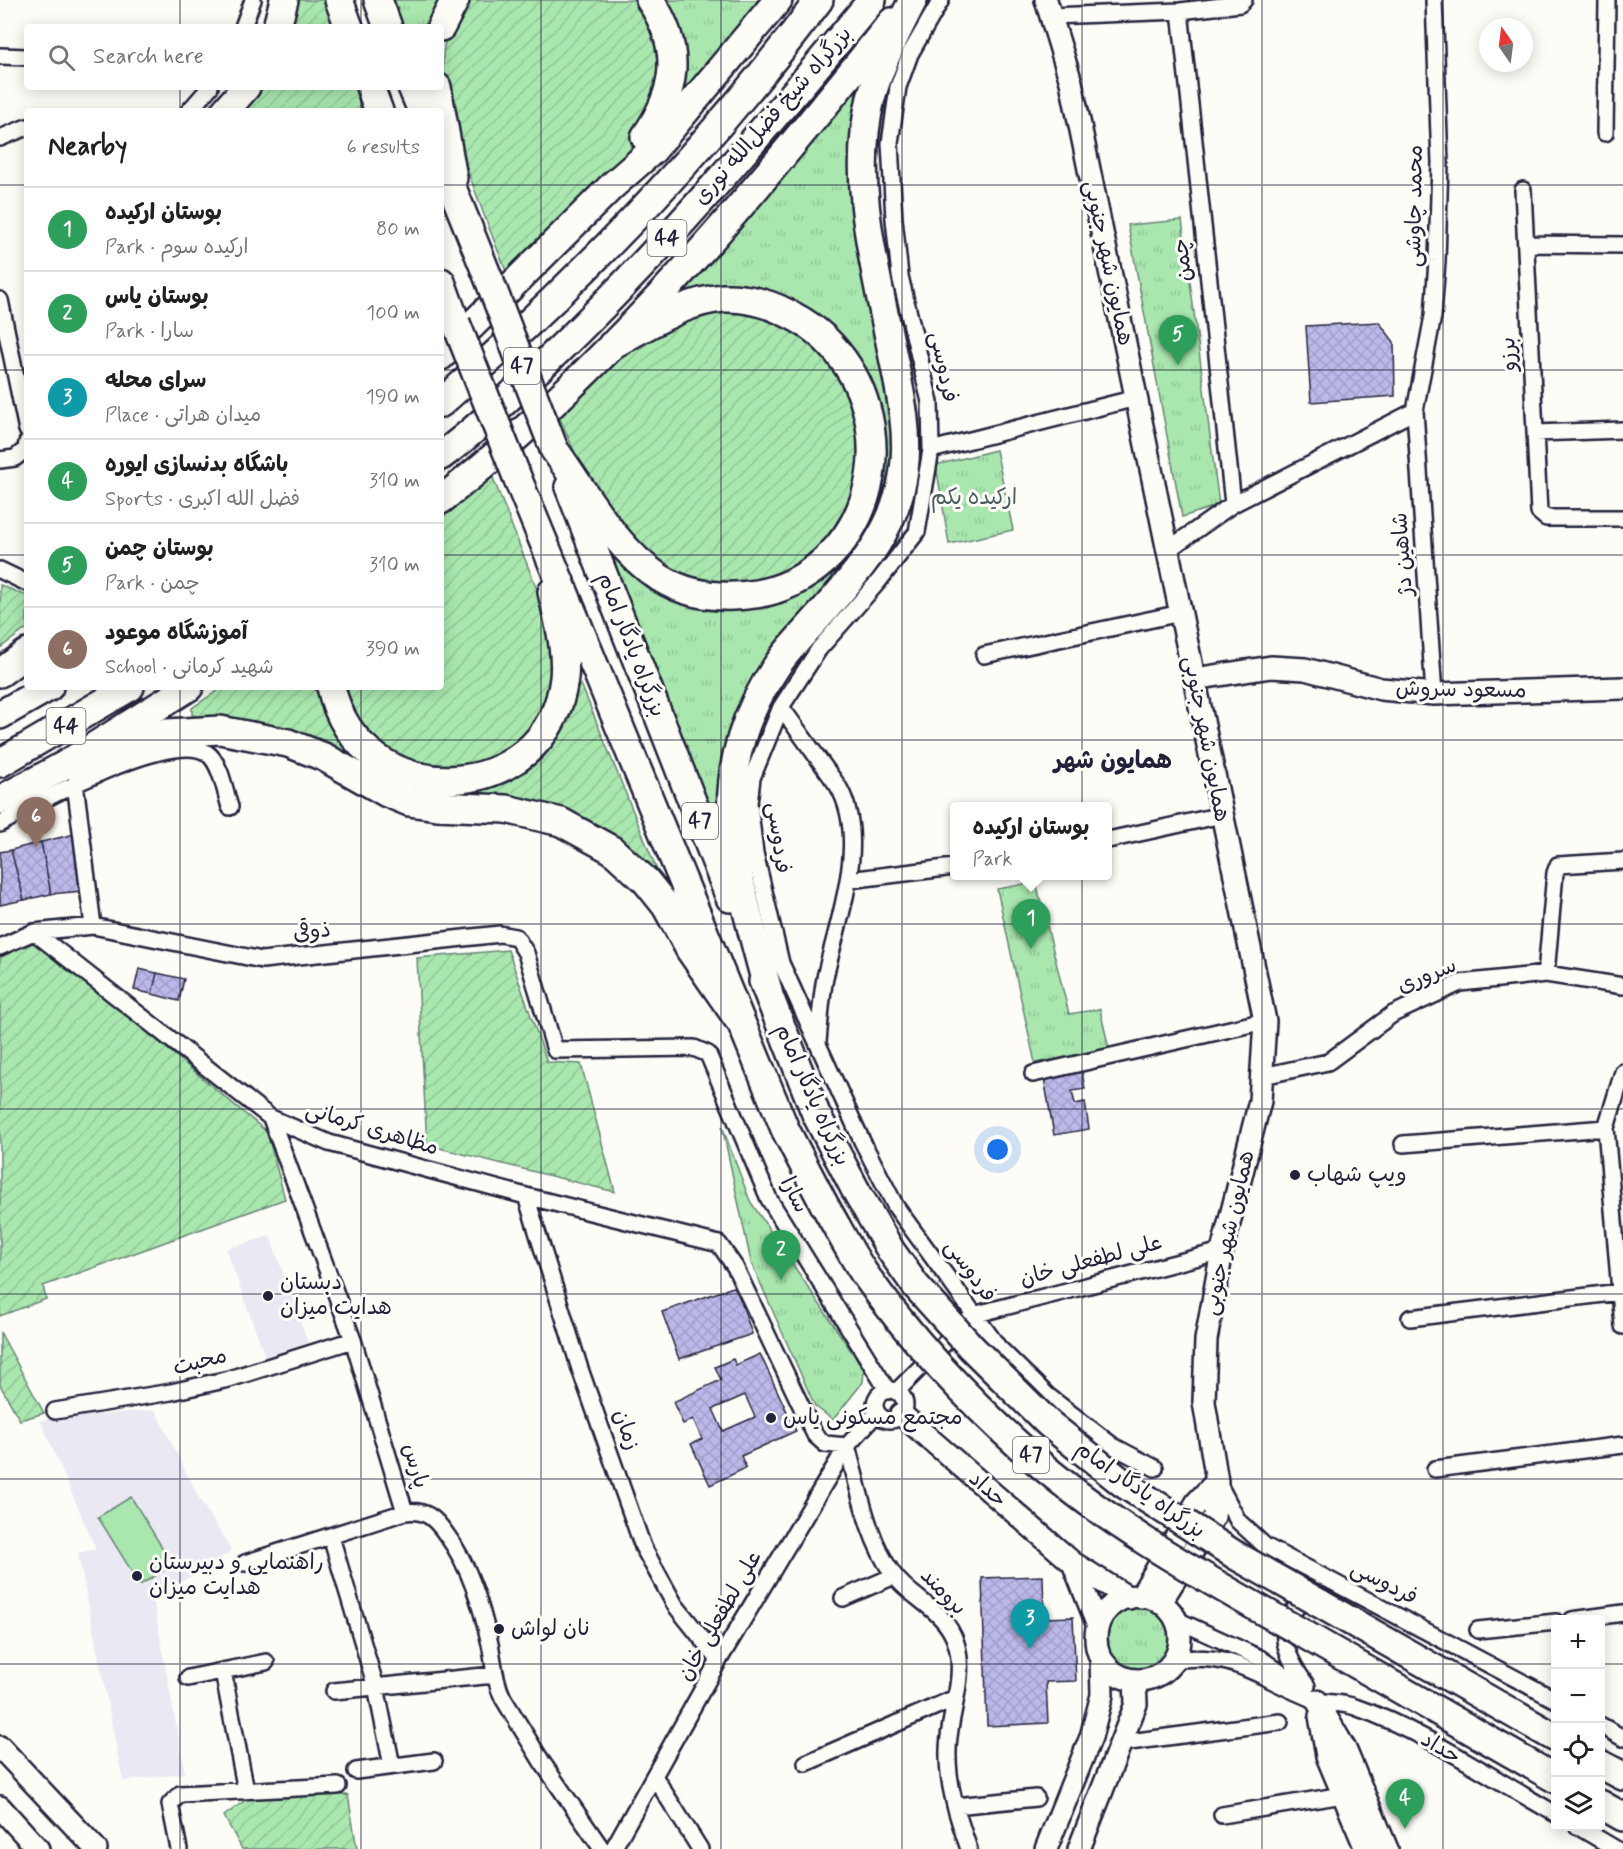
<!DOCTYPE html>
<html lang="en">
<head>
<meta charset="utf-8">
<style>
	:root { --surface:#fff; --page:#f2f2f2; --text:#202124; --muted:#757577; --line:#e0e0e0; --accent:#b45309 }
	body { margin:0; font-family:Mynerve,"Playpen Sans Arabic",sans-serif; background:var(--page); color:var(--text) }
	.controls { position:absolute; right:18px; bottom:18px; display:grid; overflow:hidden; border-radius:6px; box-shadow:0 3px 15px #0003 }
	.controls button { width:54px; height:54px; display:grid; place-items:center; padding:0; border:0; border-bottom:2px solid var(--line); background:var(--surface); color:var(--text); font:30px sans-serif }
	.compass { position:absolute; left:1479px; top:18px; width:54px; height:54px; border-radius:50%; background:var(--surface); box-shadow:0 3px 15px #0003; rotate:346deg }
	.you { position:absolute; left:998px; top:1150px; width:21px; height:21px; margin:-15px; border:4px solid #fff; border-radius:50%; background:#1a73e8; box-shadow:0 0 0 9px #1a73e833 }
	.badge { display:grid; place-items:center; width:39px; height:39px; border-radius:50%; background:var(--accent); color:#fff; font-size:20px; font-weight:700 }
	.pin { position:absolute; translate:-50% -50px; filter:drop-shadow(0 2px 3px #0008) }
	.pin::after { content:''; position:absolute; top:32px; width:21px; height:18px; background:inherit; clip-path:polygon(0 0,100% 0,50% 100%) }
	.popup { position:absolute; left:950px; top:802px; width:162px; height:78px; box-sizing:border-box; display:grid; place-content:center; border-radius:6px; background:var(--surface); filter:drop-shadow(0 2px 4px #0005); font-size:20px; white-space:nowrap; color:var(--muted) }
	.popup b { font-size:22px; color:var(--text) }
	.popup::after { content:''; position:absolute; left:50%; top:100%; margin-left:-12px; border:12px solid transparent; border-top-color:var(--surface) }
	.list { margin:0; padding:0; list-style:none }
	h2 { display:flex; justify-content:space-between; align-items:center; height:78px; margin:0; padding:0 24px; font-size:26px }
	h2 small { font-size:20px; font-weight:400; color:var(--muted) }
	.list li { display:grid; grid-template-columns:39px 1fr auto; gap:18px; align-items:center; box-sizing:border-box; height:84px; padding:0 24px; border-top:2px solid var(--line) }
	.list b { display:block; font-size:22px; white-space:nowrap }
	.list p { margin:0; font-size:20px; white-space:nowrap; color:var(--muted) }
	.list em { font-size:20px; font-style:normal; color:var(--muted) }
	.icon { flex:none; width:33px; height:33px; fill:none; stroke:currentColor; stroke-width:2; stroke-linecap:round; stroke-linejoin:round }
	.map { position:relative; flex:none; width:1623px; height:1849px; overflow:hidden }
	.search { position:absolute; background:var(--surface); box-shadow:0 3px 15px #0003; left:24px; top:24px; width:420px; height:66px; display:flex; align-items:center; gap:15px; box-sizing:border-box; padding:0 21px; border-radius:6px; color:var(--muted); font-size:22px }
	.panel { position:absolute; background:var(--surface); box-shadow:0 3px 15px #0003; left:24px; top:108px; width:420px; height:582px; border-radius:6px }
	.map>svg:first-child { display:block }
</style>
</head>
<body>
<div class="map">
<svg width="1623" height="1849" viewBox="0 0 1623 1849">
	<defs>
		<pattern id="grass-tufts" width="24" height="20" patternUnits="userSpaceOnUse" patternTransform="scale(1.5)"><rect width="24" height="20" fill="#a9e7af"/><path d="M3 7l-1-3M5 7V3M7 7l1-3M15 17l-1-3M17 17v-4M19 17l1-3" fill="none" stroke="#91c697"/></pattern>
		<pattern id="garden-furrows" width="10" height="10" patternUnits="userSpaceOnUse" patternTransform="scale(1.5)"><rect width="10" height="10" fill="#a9e7af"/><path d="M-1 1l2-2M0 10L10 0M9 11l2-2" fill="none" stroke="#91c697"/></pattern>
		<pattern id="building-cross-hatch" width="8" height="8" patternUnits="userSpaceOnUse" patternTransform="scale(1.5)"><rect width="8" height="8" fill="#bcb8e9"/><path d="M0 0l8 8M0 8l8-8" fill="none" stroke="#a19ec9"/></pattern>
	</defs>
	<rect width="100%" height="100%" fill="#fdfcf7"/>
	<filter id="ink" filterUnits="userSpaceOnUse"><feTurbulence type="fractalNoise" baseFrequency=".0167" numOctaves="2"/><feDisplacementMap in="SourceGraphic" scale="12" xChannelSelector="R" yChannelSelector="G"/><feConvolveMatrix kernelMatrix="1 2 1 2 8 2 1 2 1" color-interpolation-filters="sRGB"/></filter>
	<g filter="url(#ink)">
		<!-- built -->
		<path fill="#eae8f3" d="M270,1236L308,1343L265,1356L226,1249Z
			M155,1410L199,1498L232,1551L153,1599L185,1773L123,1781L78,1553L96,1549L40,1420Z"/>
		<!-- grass -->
		<path fill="url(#grass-tufts)" stroke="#668475" stroke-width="1.5" d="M393,0H445L432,27H403Z
			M660,0H770L666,119Z
			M898,19L865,94L897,453L878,529L763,673L731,875L581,499L875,507C897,434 875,354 809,311C796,302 779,292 763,291C754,291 741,297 732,299C702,308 671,316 640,325Z
			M1182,220L1219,505L1182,517L1128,225Z
			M996,450L1013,530L949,544L936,465Z
			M1036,882L1069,1014L1100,1009L1109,1049L1035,1063L997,889Z
			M722,1126L750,1201L864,1370L863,1382L833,1420L815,1406L751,1262Z
			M1107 1639a31 31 0 1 1 62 0a31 31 0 1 1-62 0Z"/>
		<!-- garden -->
		<path fill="url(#garden-furrows)" stroke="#668475" stroke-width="1.5" d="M295,0H327L337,27H289Z
			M465,0H638L648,15L665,68L651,118L624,158L509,279C487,220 435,105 444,46C447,28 456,15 465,0Z
			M260,87H360L369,111H242Z
			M729,308L778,319L818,346L850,394L859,433L861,469L845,519L806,562L774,578L718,586L665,572L594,496L557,412L637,343L680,318Z
			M491,473L551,625L556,654L545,711L503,758L442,774L369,740L339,687H441V514Z
			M0,585L27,596V628L0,648Z
			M581,684L657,870L603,830L562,810L536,802L488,797H422L225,722L192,715V708L223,687H316C323,708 330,731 346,748C352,755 361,759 368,764C420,801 486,805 537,763C550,753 562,733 567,717C571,706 572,693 581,684Z
			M35,938L267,1132L285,1199L43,1286L46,1299L0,1316V954Z
			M508,950L547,1062L581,1064L615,1192L427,1145L417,958Z
			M0,1332L44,1413L20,1420L0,1385Z
			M348,1795L357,1849H242L224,1816L251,1796Z"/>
		<!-- pitch -->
		<path fill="#a9e7af" stroke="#668475" stroke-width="1.5" d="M131,1497L173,1565L140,1585L98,1517Z"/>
		<!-- building -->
		<path fill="url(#building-cross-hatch)" stroke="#22223b" stroke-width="1.5" fill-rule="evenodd" d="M1379,322L1394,342L1395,396L1311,402L1306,326Z
			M75,834L82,891L51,894L41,842Z
			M41,842L51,894L24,900L11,850Z
			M11,850L24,900L0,905V852Z
			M139,969L157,973L152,994L134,990Z
			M157,973L184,979L179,1001L152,994Z
			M1082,1072L1085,1089L1072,1091L1075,1104L1085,1102L1089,1129L1054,1135L1044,1078Z
			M736,1286L752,1334L679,1359L662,1312Z
			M760,1354L796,1431L741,1456L746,1468L710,1485L691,1444L702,1439L693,1419L683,1424L673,1402L721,1380L715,1367L733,1359L736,1365ZM745,1395L755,1417L723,1431L713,1409Z
			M1043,1576L1044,1618L1073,1617L1076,1681L1046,1682L1048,1723L987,1726L982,1578Z"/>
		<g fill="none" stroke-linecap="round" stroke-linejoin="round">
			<defs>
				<path id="street" d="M941,0L910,54L898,87L890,143L894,219L900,276L930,402L931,450L917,532L878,582L819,649L781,707L752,778L749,803L755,853L781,963L862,1141L896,1207L998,1347L1048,1396L1113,1446L1155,1468
					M1434,0L1440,163L1437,261L1433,316L1415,411L1434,694
					M1180,11L1233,504
					M1051,16L1180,11L1240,4L1244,0
					M243,27L253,0
					M0,56L27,57
					M189,111L210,87
					M1605,133L1607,0
					M0,138L27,127
					M1523,190L1539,512L1546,518H1623
					M1526,244L1623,245
					M0,300L27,430
					M1535,433L1623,430
					M931,450L1136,398
					M0,460L15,458L26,449L27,442
					M1169,549L1233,504L1415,411
					M0,570L27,583
					M984,655L1181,613
					M781,707L838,786C870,841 837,921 825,978C821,999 820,1021 818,1042
					M75,783L93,926
					M0,824C34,804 172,728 207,753C221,763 225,792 230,807
					M1108,840L1222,815
					M849,880L954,867
					M34,932L271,1118L329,1143L526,1196L719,1244L735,1267L815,1435L825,1444L847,1446
					M0,947L34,932L93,926L262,960L500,934L516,937L526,953L555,1050L694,1048L708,1054L769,1199L888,1391
					M1546,974L1555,873L1558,865L1623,861
					M1623,1072L1606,1128L1623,1326
					M1033,1074L1265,1021
					M1263,1076L1328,1062L1393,1014L1460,983L1546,974L1623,986
					M271,1118L353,1340L405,1512
					M1403,1144L1606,1128
					M526,1196L580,1369L643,1547L675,1605L719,1660
					M1410,1318L1620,1292
					M875 1405a15 15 0 1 1 30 0a15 15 0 1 1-30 0Z
					M896,1392L973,1315L1222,1251
					M55,1411L171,1392L229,1379L353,1340
					M847,1446C859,1488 867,1538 893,1574C912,1600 946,1610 956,1643C967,1678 948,1716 948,1751C947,1785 958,1818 969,1849
					M1435,1469L1623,1445
					M1217,1481L1238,1521L1265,1546L1556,1700
					M331,1537L376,1687L392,1766
					M245,1563L405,1512C425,1509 435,1518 446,1534C470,1566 481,1605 490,1644C494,1663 494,1680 503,1698L542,1762L602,1849
					M843,1598L894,1576
					M1175,1619L1260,1658L1299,1686
					M1572,1620L1623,1613
					M1478,1630L1556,1622
					M1174,1660C1237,1651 1261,1680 1315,1700C1327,1704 1342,1702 1355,1707C1423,1730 1493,1779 1556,1814
					M223,1671L246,1791
					M188,1678L266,1662
					M1307,1686C1284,1654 1269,1620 1312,1596
					M334,1691L494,1675
					M1600,1725L1623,1738
					M1122,1743L1280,1722
					M806,1763L955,1698
					M356,1771L434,1761
					M654,1776L700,1849
					M955,1806L1036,1798
					M1222,1815L1343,1795
					M1577,1826L1616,1849
					M179,1849L170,1804L180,1794L338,1786
					M613,1849L719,1660L847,1446L877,1413"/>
				<path id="secondary" d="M1046,0L1071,82L1265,1021L1260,1101L1222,1251L1206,1340L1204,1402L1217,1481
					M1194,679L1271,667L1305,669L1381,689L1434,694L1623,688
					M901,1414L1073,1563L1129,1598
					M1073,1563L1098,1626
					M1096 1638a42 42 0 1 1 84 0a42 42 0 1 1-84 0Z
					M1140,1597L1197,1502L1217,1481L1214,1517L1160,1603
					M1317,1701L1345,1749L1387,1849
					M1320,1716L1327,1756L1366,1849
					M0,1747L96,1849
					M0,1807L38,1849
					M1046,1849L1091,1737L1102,1695L1101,1658
					M1079,1849L1136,1704L1135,1680"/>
				<path id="highway" d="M339,0L349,27
					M378,0L388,27
					M277,27L284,0
					M441,27L455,0
					M370,87L379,111
					M412,87L422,111
					M437,87L453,178
					M225,111L246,87
					M645,137C677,91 683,49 650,0
					M441,160L490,282
					M441,282L456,323
					M441,356L613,185L653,150L778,0
					M441,403C579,282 709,148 819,0
					M554,449C585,492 615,549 660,578C689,596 723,599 756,594C782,590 805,578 824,561C903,490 881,355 785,312C767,303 744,297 724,298C683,301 648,326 612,345
					M441,456C479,428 512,394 546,362C664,250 768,125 872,0
					M521,487L785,1129L825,1206
					M569,487L730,898
					M441,500C614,364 755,193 892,22
					M0,673L27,653
					M331,687C360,816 549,808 564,678C567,650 558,619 552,592
					M0,715L49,687
					M0,763L130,687
					M63,766L167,733L220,730L288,743L324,757L387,793L409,802L437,806L506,809L561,822L612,850L646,881L666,906L690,950L738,1019
					M0,800L63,766L189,687
					M763,981L816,1114L855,1189
					M770,999C739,876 698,780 778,664C792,644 811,626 827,607C863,566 897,526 904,470C910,428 898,383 890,342C874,264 851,178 871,98C880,64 897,31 913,0
					M1319,1603L1556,1738
					M1302,1633L1556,1779
					M1600,1764L1623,1776
					M1600,1804L1623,1817"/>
			</defs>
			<!-- street casing -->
			<use href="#street" stroke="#22223b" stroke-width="20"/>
			<!-- secondary casing -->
			<use href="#secondary" stroke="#22223b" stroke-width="26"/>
			<!-- highway casing -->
			<use href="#highway" stroke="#22223b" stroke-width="32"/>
			<!-- street -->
			<use href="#street" stroke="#fdfcf7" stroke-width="15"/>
			<!-- secondary -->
			<use href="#secondary" stroke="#fdfcf7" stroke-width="21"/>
			<!-- highway -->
			<use href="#highway" stroke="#fdfcf7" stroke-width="27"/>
			<defs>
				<path id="highway-bridge" d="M490,282L554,449
					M456,323L521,487
					M855,1189L891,1251L916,1286L971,1347L1048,1423L1124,1484L1235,1555L1319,1603
					M825,1206C838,1228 850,1252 864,1273C908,1336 968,1400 1025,1451C1107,1525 1207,1579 1302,1633"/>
			</defs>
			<!-- highway-bridge casing -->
			<use href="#highway-bridge" stroke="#22223b" stroke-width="32" stroke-linecap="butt"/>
			<!-- highway-bridge -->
			<use href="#highway-bridge" stroke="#fdfcf7" stroke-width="27"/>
		</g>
	</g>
	<!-- grid -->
	<path fill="none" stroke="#22223b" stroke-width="1.5" stroke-opacity="0.55" d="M180,0V27M361,0V27M541,0V1849M721,0V1849M902,0V1849M1082,0V1849M1262,0V1849M1443,0V1849M180,87V111M361,87V111M0,185H27M441,185H1623M0,370H27M441,370H1623M0,555H27M441,555H1623M180,687V1849M361,687V1849M0,740H1623M0,924H1623M0,1109H1623M0,1294H1623M0,1479H1623M0,1664H1556M1600,1664H1623"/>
	<!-- markers -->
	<g fill="#22223b" stroke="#fdfcf7" stroke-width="2">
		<circle cx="1295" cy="1175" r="6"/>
		<circle cx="268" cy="1296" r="6"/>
		<circle cx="771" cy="1418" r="6"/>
		<circle cx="137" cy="1576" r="6"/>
		<circle cx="499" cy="1629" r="6"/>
	</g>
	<g text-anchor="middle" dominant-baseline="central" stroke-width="6" stroke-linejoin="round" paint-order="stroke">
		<!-- shield labels -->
		<g fill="#fdfcf7" stroke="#646373" stroke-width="1.5">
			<rect x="647.5" y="220" width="39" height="36" rx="4.5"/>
			<rect x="504" y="348" width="36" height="36" rx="4.5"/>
			<rect x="46.5" y="708" width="39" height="36" rx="4.5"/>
			<rect x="682" y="803" width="36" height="36" rx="4.5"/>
			<rect x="1013" y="1437" width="36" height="36" rx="4.5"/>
		</g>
		<g font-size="21" font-weight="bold" fill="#22223b">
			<text x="667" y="238">44</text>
			<text x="522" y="366">47</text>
			<text x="66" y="726">44</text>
			<text x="700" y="821">47</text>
			<text x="1031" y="1455">47</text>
		</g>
		<!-- street labels -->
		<g font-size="22" fill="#22223b" stroke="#fdfcf7">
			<text transform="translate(773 116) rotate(-49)">بزرگراه شیخ فضل‌الله نوری</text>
			<text transform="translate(1415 206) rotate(-89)">محمد چاوشی</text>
			<text transform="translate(1183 260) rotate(-96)">چمن</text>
			<text transform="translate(1108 263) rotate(78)">همایون‌ شهر جنوبی</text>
			<text transform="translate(1509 354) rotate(-93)">برزو</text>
			<text transform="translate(943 367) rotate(79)">فردوسی</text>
			<text transform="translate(1403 554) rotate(-94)">شاهین دژ</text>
			<text transform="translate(631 645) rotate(69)">بزرگراه یادگار امام</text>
			<text transform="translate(1461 690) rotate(1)">مسعود سروش</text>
			<text transform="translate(1206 739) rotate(79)">همایون‌ شهر جنوبی</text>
			<text transform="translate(778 838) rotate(83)">فردوسی</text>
			<text transform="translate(312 932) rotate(-6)">ذوقی</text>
			<text transform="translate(1427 976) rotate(-22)">سروری</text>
			<text transform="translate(812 1095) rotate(66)">بزرگراه یادگار امام</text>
			<text transform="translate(372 1129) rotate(17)">مظاهری کرمانی</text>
			<text transform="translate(794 1195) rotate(63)">سارا</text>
			<text transform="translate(1229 1233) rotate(-77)">همایون‌ شهر جنوبی</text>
			<text transform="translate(1091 1261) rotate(-15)">علی لطفعلی خان</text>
			<text transform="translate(970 1271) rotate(54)">فردوسی</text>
			<text transform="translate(200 1362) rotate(-14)">محبت</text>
			<text transform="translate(626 1430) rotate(71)">زمان</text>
			<text transform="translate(415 1466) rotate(74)">پارس</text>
			<text transform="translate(987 1489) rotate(41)">حداد</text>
			<text transform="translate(1140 1490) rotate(35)">بزرگراه یادگار امام</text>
			<text transform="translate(1384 1583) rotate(27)">فردوسی</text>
			<text transform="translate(943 1592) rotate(46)">برومند</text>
			<text transform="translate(720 1616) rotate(-60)">علی لطفعلی خان</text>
			<text transform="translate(1440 1748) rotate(30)">حداد</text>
		</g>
		<!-- park labels -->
		<g font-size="22" fill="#4a5d5e" stroke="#fdfcf7">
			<text x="974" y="498">ارکیده یکم</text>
		</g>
		<!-- poi labels -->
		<g font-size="22" fill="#22223b" stroke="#fdfcf7" text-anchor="start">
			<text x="1307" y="1175">ویپ شهاب</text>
			<text x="280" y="1283">دبستان<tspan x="280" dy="25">هدایت میزان</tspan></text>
			<text x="783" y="1418">مجتمع مسکونی یاس</text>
			<text x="149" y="1563">راهنمایی و دبیرستان<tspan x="149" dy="25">هدایت میزان</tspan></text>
			<text x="511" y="1629">نان لواش</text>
		</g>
		<!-- neighbourhood labels -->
		<g font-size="24" font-weight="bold" fill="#22223b" stroke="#fdfcf7">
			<text x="1113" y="761">همایون شهر</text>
		</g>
	</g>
</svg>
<div class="controls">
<button>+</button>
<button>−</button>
<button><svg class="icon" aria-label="locate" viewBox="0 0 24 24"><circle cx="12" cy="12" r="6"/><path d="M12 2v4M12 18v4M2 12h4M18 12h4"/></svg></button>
<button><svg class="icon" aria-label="layers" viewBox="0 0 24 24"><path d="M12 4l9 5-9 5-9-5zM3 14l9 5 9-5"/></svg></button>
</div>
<svg class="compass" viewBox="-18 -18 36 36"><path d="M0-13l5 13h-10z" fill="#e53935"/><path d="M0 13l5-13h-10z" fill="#757577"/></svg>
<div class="you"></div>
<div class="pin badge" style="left:1031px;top:949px;background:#2e9e5b">1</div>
<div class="popup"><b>بوستان ارکیده</b>Park</div>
<div class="pin badge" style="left:781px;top:1280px;background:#2e9e5b">2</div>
<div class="pin badge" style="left:1030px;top:1649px;background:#0f9aa8">3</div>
<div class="pin badge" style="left:1405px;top:1829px;background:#2e9e5b">4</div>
<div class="pin badge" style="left:1178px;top:365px;background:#2e9e5b">5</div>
<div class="pin badge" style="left:36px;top:847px;background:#8d6e63">6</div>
<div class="search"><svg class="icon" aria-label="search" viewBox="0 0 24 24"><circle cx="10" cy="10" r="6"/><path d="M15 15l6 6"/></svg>Search here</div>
<section class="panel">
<h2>Nearby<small>6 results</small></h2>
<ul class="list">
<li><span class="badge" style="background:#2e9e5b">1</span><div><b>بوستان ارکیده</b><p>Park · ارکیده سوم</p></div><em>80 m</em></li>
<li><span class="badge" style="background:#2e9e5b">2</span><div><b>بوستان یاس</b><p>Park · سارا</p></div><em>100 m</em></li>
<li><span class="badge" style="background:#0f9aa8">3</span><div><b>سرای محله</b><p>Place · میدان هراتی</p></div><em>190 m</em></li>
<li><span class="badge" style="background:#2e9e5b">4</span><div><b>باشگاه بدنسازی ایوره</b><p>Sports · فضل الله اکبری</p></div><em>310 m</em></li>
<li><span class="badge" style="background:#2e9e5b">5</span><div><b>بوستان چمن</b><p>Park · چمن</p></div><em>310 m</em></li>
<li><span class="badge" style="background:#8d6e63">6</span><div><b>آموزشگاه موعود</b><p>School · شهید کرمانی</p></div><em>390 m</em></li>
</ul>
</section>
</div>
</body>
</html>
